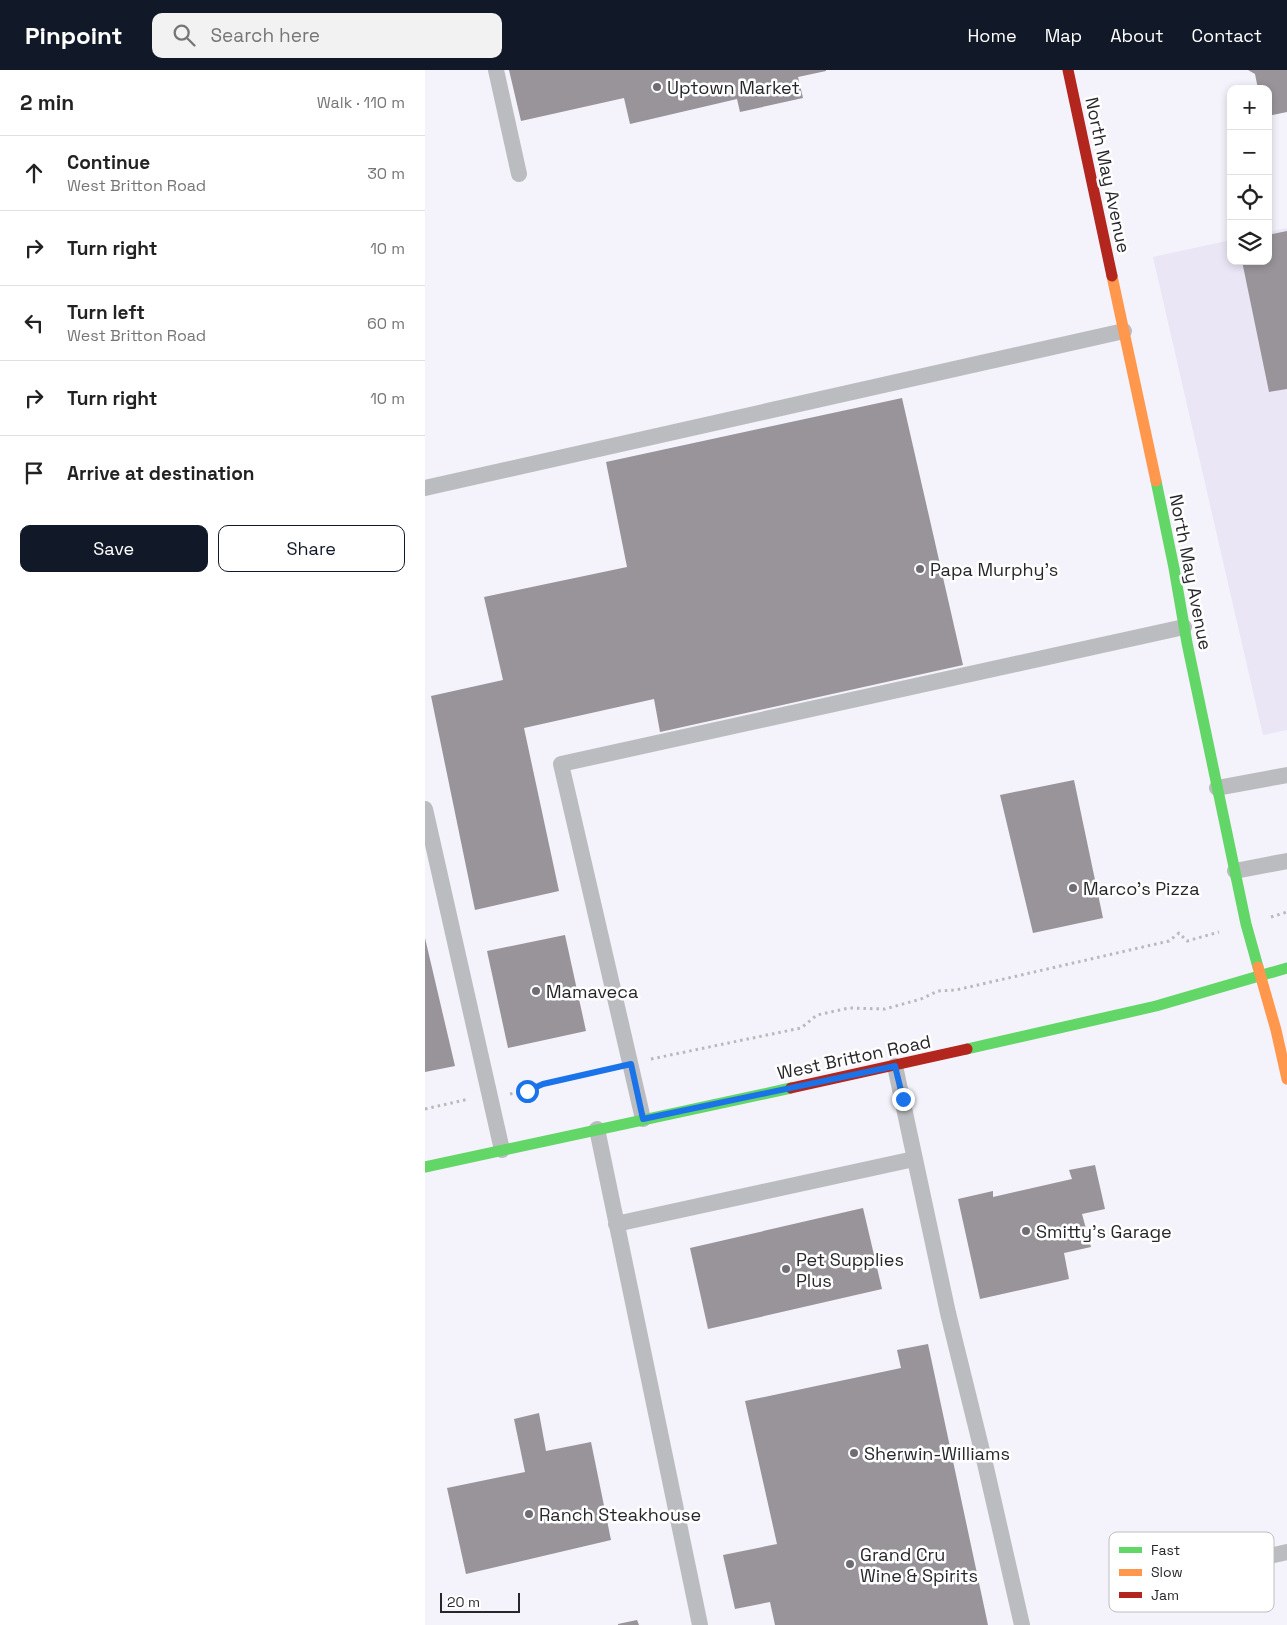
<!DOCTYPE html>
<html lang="en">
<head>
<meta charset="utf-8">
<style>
	:root { --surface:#fff; --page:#f2f2f2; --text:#222; --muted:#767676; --line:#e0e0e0; --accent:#111827 }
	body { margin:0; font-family:"Space Grotesk",sans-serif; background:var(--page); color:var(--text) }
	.controls { position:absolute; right:15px; top:15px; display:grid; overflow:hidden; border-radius:10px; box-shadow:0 2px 8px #0003 }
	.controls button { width:45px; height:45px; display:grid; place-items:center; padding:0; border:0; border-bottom:1px solid var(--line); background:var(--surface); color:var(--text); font:25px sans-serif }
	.scale { position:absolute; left:15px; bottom:12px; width:80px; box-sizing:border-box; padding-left:5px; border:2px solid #27262b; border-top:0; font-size:14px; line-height:18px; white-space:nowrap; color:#27262b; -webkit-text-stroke:4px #fff; paint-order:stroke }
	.stop { position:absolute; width:15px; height:15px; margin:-11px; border:4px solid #1a73e8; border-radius:50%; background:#fff }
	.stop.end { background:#1a73e8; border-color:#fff; box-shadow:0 1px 5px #0008 }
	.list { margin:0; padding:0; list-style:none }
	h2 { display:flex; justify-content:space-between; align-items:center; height:65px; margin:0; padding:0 20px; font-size:21px }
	h2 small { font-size:16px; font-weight:400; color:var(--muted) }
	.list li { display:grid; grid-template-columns:32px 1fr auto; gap:15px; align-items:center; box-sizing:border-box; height:75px; padding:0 20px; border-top:1px solid var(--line) }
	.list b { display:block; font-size:19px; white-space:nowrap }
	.list p { margin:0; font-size:16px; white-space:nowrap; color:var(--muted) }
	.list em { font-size:16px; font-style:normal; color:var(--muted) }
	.actions { display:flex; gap:10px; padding:15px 20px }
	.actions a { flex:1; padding:11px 0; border:1px solid var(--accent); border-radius:10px; text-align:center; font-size:18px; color:var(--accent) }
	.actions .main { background:var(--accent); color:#fff }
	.icon { flex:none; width:28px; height:28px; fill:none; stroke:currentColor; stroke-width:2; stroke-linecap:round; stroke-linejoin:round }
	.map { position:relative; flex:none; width:862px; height:1555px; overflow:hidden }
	header { display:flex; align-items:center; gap:30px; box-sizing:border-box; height:70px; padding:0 25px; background:var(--accent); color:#fff }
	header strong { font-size:24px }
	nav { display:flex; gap:28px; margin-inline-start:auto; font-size:18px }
	.search { width:350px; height:45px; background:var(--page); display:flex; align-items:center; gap:12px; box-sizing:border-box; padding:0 18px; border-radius:10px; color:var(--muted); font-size:19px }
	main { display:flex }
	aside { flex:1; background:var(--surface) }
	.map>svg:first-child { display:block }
</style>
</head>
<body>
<header>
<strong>Pinpoint</strong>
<div class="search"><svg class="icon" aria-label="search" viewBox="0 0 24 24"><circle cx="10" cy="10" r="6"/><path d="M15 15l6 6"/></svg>Search here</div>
<nav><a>Home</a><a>Map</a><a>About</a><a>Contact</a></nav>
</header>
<main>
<aside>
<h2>2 min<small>Walk · 110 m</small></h2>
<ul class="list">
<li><svg class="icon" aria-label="ahead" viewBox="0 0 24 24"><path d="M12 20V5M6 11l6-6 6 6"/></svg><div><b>Continue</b><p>West Britton Road</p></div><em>30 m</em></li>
<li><svg class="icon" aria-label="right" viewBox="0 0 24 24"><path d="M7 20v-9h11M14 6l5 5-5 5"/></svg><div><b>Turn right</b></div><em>10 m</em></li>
<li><svg class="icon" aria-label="left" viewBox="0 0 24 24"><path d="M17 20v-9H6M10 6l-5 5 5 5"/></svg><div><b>Turn left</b><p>West Britton Road</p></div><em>60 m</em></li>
<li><svg class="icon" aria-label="right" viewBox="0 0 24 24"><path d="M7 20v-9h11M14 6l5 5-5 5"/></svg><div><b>Turn right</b></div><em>10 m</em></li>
<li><svg class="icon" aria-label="arrive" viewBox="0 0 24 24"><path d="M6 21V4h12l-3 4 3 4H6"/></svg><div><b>Arrive at destination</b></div></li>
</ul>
<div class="actions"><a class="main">Save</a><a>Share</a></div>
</aside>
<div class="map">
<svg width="862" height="1555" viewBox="0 0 862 1555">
	<rect width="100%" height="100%" fill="#f4f2fa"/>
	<!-- built -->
	<path fill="#eae6f5" d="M862,158V660L838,665L728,187L806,170V191H843V162Z"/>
	<!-- building -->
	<path fill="#98949a" d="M84,0H401V1L373,7L378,28L315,42L312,29L205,54L199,28L96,51Z
		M823,0H862V42L843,46V19H833L830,4Z
		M862,161V319L844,322L817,191H843V165Z
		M477,328L538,595L235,662L229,629L99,658L134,821L50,840L6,626L78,610L59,527L202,497L181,392Z
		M649,710L678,848L608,863L575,725Z
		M140,865L161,961L83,978L62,881Z
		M0,868L30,996L0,1002Z
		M670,1095L680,1139L657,1144L666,1177L639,1183L644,1209L555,1229L533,1129L568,1121V1127L647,1109L644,1100Z
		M438,1138L457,1219L283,1259L265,1178Z
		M503,1274L563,1555H350L345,1532L310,1539L298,1485L352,1474L320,1331L476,1298L472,1280Z
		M114,1343L121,1381L166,1372L186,1470L41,1504L22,1418L100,1402L89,1349Z
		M212,1550L214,1555H193V1554Z"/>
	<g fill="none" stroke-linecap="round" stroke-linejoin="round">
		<!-- path -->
		<path stroke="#b8b9bc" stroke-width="3" stroke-dasharray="2.5 4" stroke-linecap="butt" d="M846,847L862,842
			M226,989L376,958L392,945L424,938L460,939L496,929L513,921L531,920L744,871L754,863L762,871L794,862
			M85,1024L102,1021L117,1014L185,999
			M0,1039L44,1029"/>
		<!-- lane -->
		<path stroke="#bbbcbf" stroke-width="16" d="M71,0L94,104
			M0,418L699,261
			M792,718L862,705
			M0,739L77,1080
			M810,801L862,791
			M470,996L523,1243L559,1389L597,1555
			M218,1049L136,694L759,557
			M172,1059L275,1555
			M191,1154L489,1089
			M786,1519L796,1497L862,1482"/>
		<!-- fast -->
		<path stroke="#63d668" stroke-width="11" d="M731,411L749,498L762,573L821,854L833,897
			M542,979L731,936L862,898
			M0,1097L366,1018"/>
		<!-- slow -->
		<path stroke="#ff974d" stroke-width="11" d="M687,206L731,411
			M833,897L851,960L862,1009"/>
		<!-- jam -->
		<path stroke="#b3261e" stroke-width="11" d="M643,0L687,206
			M366,1018L542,979"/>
	</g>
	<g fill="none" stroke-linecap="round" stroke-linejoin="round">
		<!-- route -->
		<path stroke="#1a73e8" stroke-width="6" d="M102,1021L118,1014L206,994L218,1049L470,996L478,1029"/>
	</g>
	<!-- markers -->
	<g fill="#6f6d73" stroke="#fff" stroke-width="2">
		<circle cx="232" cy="17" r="5"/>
		<circle cx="495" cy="499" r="5"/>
		<circle cx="648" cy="818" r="5"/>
		<circle cx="111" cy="921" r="5"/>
		<circle cx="601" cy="1161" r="5"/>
		<circle cx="361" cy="1199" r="5"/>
		<circle cx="429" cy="1383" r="5"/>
		<circle cx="104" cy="1444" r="5"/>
		<circle cx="425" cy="1494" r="5"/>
	</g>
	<g text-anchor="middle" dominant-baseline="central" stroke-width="5" stroke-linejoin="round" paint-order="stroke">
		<!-- poi labels -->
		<g font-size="18" fill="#27262b" stroke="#fff" text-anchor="start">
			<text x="242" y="17">Uptown Market</text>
			<text x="505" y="499">Papa Murphy's</text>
			<text x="658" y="818">Marco's Pizza</text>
			<text x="121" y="921">Mamaveca</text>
			<text x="611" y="1161">Smitty's Garage</text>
			<text x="371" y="1189">Pet Supplies<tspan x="371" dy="21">Plus</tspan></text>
			<text x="439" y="1383">Sherwin-Williams</text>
			<text x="114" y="1444">Ranch Steakhouse</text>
			<text x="435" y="1484">Grand Cru<tspan x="435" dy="21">Wine &amp; Spirits</tspan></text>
		</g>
		<!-- street labels -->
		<g font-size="18" fill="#27262b" stroke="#fff">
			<text transform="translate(683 105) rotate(78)">North May Avenue</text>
			<text transform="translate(766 502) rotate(79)">North May Avenue</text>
			<text transform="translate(429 987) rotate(-12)">West Britton Road</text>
		</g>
	</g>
	<!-- legend -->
	<rect x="684" y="1462" width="165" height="80" rx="8" fill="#fff" stroke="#bebebf" stroke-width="1"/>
	<rect x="694" y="1477" width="23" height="6" fill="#63d668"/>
	<rect x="694" y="1499" width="23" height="7" fill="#ff974d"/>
	<rect x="694" y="1522" width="23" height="6" fill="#b3261e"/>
	<g font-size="14" fill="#27262b">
		<text x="726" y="1485">Fast</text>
		<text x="726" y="1507">Slow</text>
		<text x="726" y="1530">Jam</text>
	</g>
</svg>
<div class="controls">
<button>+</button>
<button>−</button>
<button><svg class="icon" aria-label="locate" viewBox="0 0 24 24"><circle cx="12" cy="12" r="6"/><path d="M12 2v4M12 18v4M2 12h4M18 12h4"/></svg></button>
<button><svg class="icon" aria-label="layers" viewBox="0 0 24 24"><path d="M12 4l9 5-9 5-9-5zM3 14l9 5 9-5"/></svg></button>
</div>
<div class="scale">20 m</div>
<div class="stop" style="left:102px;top:1021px"></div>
<div class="stop end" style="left:478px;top:1029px"></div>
</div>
</main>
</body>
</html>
